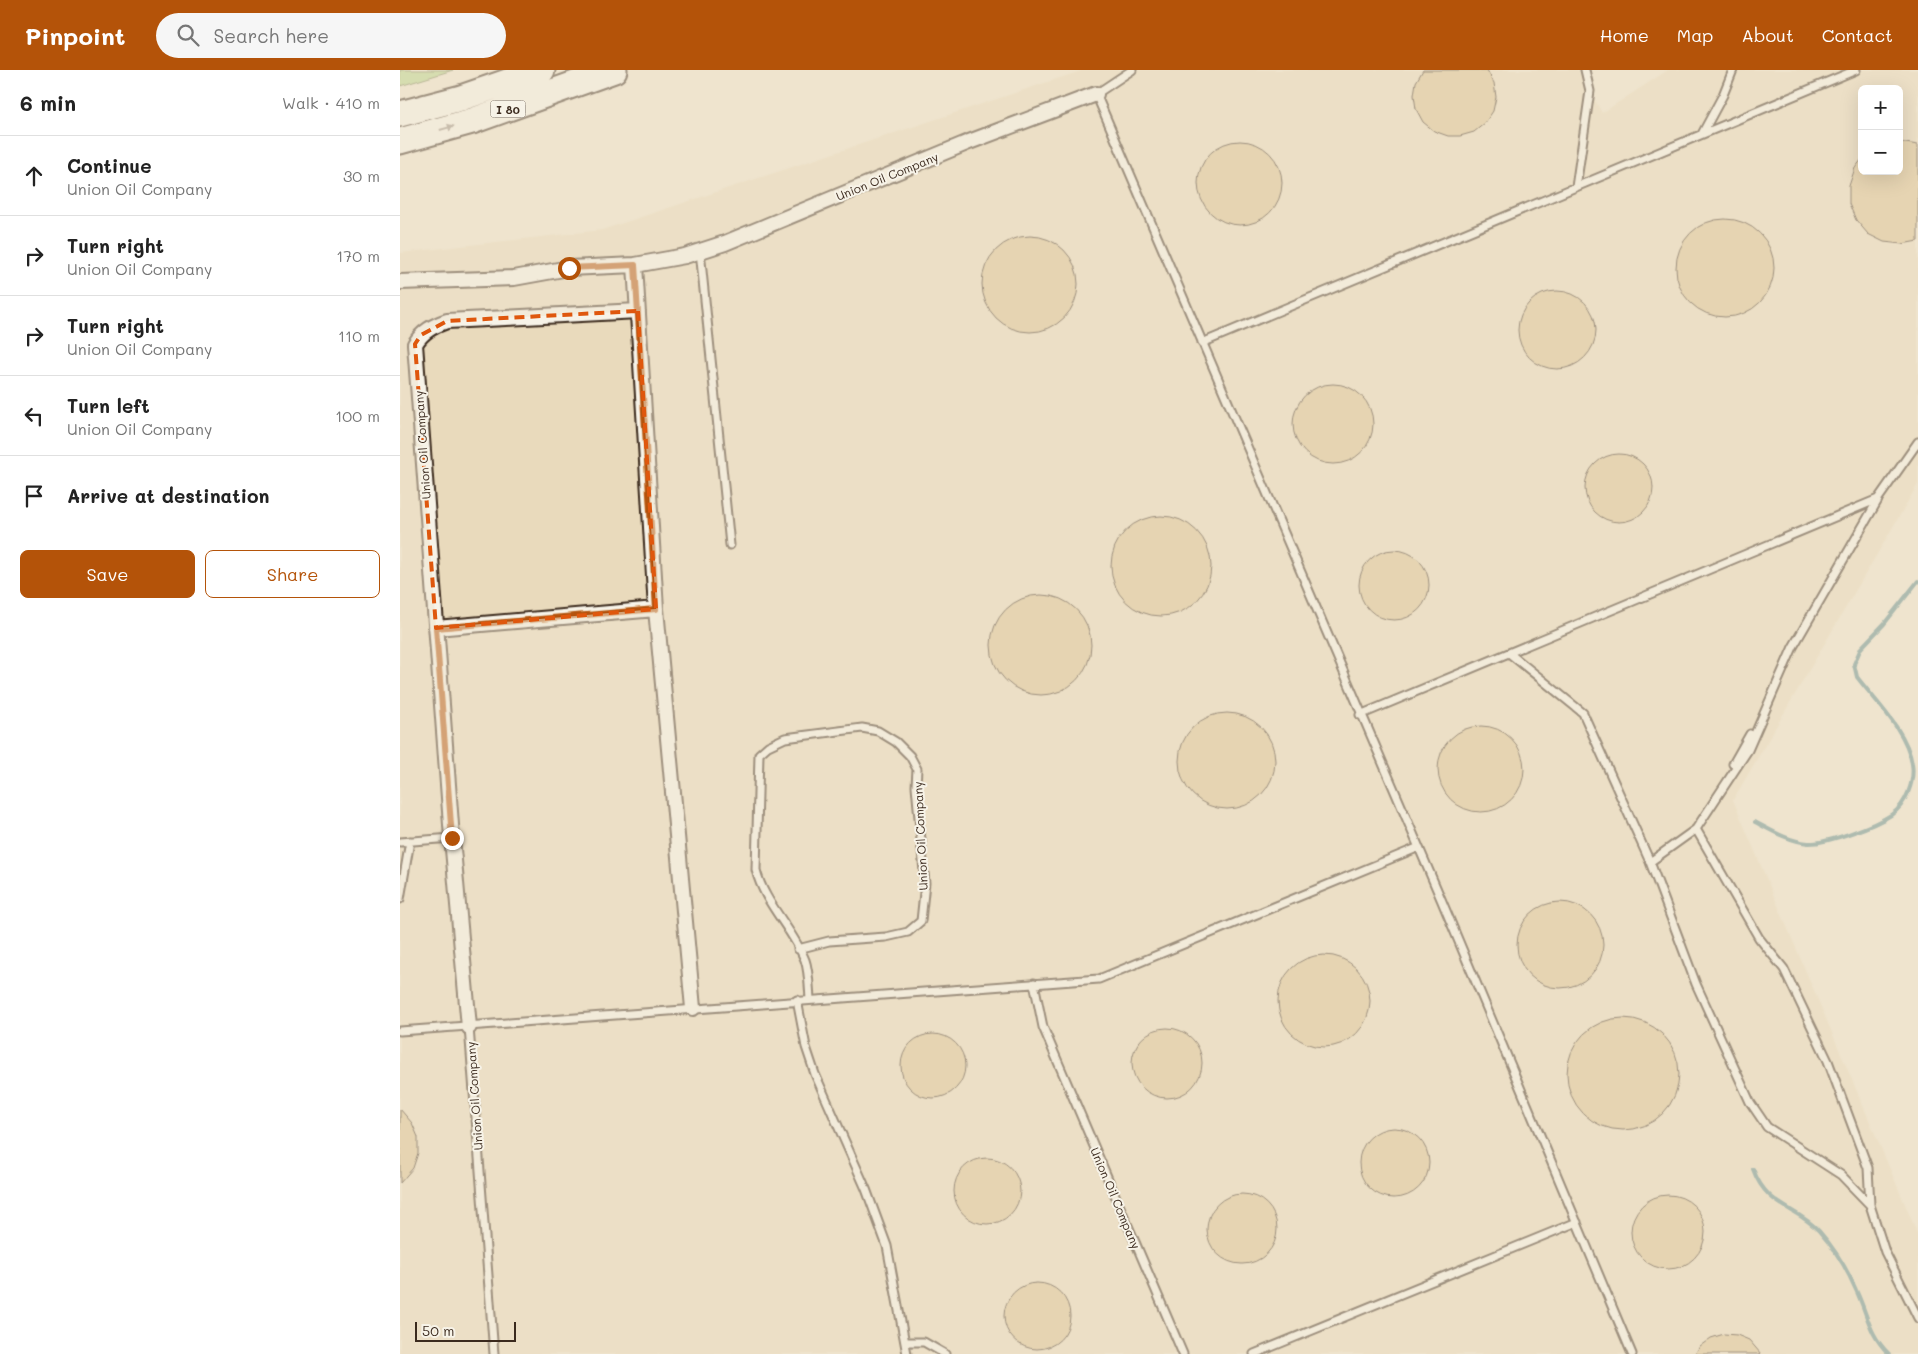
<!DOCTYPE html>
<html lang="en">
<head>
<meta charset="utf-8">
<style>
	:root { --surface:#fff; --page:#f6f6f6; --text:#222; --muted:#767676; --line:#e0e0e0; --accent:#b45309 }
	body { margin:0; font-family:Mali,sans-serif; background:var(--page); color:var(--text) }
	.controls { position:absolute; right:15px; top:15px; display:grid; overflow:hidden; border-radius:8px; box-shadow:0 5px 20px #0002 }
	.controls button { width:45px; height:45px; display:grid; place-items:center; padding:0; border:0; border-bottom:1px solid var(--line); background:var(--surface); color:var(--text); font:25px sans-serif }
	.scale { position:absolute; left:15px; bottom:12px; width:101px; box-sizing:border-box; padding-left:5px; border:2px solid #3b2a1e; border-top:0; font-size:14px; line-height:18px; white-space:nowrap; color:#3b2a1e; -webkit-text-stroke:4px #f7f3e8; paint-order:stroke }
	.stop { position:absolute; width:15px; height:15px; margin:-11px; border:4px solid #b45309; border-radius:50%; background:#fff }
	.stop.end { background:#b45309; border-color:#fff; box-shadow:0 1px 5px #0008 }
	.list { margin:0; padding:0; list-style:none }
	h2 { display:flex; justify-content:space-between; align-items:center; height:65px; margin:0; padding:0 20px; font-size:21px }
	h2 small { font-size:16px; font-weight:400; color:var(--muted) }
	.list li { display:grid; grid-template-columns:32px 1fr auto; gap:15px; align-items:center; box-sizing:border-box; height:80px; padding:0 20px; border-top:1px solid var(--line) }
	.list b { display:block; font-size:19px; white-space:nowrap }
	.list p { margin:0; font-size:16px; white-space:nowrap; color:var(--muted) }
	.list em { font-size:16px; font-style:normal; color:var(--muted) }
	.actions { display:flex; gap:10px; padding:15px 20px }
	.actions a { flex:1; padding:11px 0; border:1px solid var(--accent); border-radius:8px; text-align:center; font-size:18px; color:var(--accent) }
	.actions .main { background:var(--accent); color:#fff }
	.icon { flex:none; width:28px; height:28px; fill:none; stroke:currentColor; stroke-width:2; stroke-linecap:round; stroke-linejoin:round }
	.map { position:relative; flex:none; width:1518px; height:1284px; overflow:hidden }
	header { display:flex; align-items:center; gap:30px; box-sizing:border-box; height:70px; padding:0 25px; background:var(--accent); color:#fff }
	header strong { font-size:24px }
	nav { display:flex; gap:28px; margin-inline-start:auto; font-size:18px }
	.search { width:350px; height:45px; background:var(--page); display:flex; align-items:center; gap:12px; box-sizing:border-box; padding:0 18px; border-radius:28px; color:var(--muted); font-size:19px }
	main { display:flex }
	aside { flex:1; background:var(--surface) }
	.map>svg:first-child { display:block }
</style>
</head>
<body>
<header>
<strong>Pinpoint</strong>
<div class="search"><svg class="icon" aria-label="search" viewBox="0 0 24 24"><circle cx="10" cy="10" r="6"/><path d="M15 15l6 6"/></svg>Search here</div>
<nav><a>Home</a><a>Map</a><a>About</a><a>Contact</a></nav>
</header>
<main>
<aside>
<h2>6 min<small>Walk · 410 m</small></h2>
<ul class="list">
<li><svg class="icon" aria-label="ahead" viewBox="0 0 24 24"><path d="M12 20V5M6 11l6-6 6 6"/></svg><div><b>Continue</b><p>Union Oil Company</p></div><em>30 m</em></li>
<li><svg class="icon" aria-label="right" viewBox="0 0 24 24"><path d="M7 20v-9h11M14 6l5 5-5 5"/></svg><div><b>Turn right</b><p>Union Oil Company</p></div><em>170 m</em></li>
<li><svg class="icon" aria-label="right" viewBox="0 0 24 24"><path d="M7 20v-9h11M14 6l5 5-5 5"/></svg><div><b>Turn right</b><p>Union Oil Company</p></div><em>110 m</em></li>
<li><svg class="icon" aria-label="left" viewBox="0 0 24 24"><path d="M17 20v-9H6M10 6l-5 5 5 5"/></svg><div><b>Turn left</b><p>Union Oil Company</p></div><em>100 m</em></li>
<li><svg class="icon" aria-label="arrive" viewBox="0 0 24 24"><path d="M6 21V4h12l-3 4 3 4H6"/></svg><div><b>Arrive at destination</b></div></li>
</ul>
<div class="actions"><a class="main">Save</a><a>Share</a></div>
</aside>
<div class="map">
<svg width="1518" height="1284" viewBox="0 0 1518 1284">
	<rect width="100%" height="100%" fill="#efe4ce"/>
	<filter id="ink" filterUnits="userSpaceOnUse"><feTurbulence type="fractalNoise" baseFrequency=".02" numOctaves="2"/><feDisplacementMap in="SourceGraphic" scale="10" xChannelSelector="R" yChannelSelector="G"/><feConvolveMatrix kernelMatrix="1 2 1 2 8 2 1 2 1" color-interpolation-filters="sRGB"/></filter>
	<g filter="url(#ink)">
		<!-- built -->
		<path fill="#e9dabc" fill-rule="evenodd" d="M684,0H1178L1202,43L1268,0H1518V414L1333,730L1518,1165V1284H0V183L202,160ZM1462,19H1499V101H1462Z"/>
		<!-- green -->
		<path fill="#b9d58c" stroke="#7a8055" d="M0,0H53L0,16Z"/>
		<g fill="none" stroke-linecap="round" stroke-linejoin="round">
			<!-- stream -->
			<path stroke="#618a8b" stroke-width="4" d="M1355,752C1372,761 1389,771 1408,773C1427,774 1476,755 1491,745C1506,735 1515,711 1512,694C1507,661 1476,632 1457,607L1454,594L1461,578L1484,554L1518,511
				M1353,1099C1367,1138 1396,1136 1419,1161C1434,1178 1447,1199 1456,1220C1468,1245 1468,1263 1489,1284"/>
		</g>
		<!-- building -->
		<path fill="#dbc291" stroke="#3b2a1e" d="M1023,0H1087L1094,13L1096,27L1093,41L1085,53L1074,62L1060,66H1048L1034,61L1023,52L1016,39L1014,25L1016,12Z
			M798 113a42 42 0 1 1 84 0a42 42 0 1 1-84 0Z
			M1499,72L1518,75V171L1502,174L1484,172L1468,164L1456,150L1449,134V116L1455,98L1462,89V101H1499Z
			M1276 198a49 49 0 1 1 98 0a49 49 0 1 1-98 0Z
			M582 214a48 48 0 1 1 96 0a48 48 0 1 1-96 0Z
			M1118 260a39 39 0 1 1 78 0a39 39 0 1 1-78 0Z
			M893 354a40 40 0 1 1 80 0a40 40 0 1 1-80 0Z
			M1185 418a34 34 0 1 1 68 0a34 34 0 1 1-68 0Z
			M711 496a50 50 0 1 1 100 0a50 50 0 1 1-100 0Z
			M959 515a35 35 0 1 1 70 0a35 35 0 1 1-70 0Z
			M591 575a50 50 0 1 1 100 0a50 50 0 1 1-100 0Z
			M779 691a48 48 0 1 1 96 0a48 48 0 1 1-96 0Z
			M1038 699a43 43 0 1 1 86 0a43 43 0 1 1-86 0Z
			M1117 875a43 43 0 1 1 86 0a43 43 0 1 1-86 0Z
			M878 931a46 46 0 1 1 92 0a46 46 0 1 1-92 0Z
			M1167 1004a56 56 0 1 1 112 0a56 56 0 1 1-112 0Z
			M732 993a35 35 0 1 1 70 0a35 35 0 1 1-70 0Z
			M501 996a32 32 0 1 1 64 0a32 32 0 1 1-64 0Z
			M0,1039L12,1053L18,1067V1083L13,1098L0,1113Z
			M959 1093a35 35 0 1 1 70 0a35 35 0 1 1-70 0Z
			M554 1121a33 33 0 1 1 66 0a33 33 0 1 1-66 0Z
			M807 1159a35 35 0 1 1 70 0a35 35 0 1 1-70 0Z
			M1231 1162a37 37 0 1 1 74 0a37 37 0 1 1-74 0Z
			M604 1246a33 33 0 1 1 66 0a33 33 0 1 1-66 0Z
			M1324,1264L1337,1265L1349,1270L1361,1284H1295L1300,1276L1311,1268Z"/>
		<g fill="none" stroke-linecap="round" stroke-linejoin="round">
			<defs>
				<path id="service" d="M732,0L696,24L1041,829L1232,1284
					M1302,64L1323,25L1333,0
					M1176,117L1190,21L1185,0
					M300,181L330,475
					M802,273L1456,0
					M1109,583L1183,643L1250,792L1296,914L1350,1032L1367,1057L1441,1105L1470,1135
					M960,645L1478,429L1518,372
					M1333,694L1350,664
					M1296,759L1348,680L1393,577L1478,430
					M0,772L52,768
					M1250,792L1296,759L1359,868L1384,899L1428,991L1468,1098L1470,1135L1485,1182L1518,1248
					M0,829L10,771
					M398,879L429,871L486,867L508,862L521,851L525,813L516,716L517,699L510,686L496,672L478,661L462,658L385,668L368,676L359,684L356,800C364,833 392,858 405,890C409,901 409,917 410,929
					M634,913L643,957L783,1284
					M397,930L406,977L415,1004L466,1119L487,1176L507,1284
					M69,957L94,1284
					M0,961L699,909L1017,778
					M506,1272H524L545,1284
					M854,1284L1177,1152"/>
				<path id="minor" d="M235,195L256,539L293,938
					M0,212L114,208L169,198L235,195L285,186L325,173L569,72L696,24
					M36,558L256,539
					M69,957L52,768L15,274C23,261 33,256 47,251L238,241"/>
				<path id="motorway" d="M0,44L61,28L142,0
					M0,71L72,51L214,0"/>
			</defs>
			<!-- service casing -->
			<use href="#service" stroke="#3b2a1e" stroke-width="11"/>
			<!-- minor casing -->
			<use href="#minor" stroke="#3b2a1e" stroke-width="18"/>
			<!-- motorway casing -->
			<use href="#motorway" stroke="#3b2a1e" stroke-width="29"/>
			<!-- service -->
			<use href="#service" stroke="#f7f3e8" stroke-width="7"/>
			<!-- minor -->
			<use href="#minor" stroke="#f7f3e8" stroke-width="14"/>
			<!-- motorway -->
			<use href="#motorway" stroke="#f7f3e8" stroke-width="25"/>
		</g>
		<!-- one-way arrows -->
		<defs><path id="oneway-solid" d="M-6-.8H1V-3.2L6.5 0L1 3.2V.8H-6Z" transform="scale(1.25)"/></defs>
		<use fill="#998e83" href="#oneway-solid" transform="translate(47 58) rotate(-16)"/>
	</g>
	<g fill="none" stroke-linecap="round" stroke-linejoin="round" filter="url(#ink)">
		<!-- route -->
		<path stroke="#b45309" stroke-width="6" d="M52,768L36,558L256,539L235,195L169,198"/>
	</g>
	<!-- marked area -->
	<path d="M0 0H1518V1284H0ZM238,241L256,539L36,558L15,274L21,265L47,251Z" fill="#efe4ce" fill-opacity=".55" fill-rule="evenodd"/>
	<path fill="none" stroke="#df570d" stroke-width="4" stroke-dasharray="10 6" stroke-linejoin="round" d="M238,241L256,539L36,558L15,274L21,265L47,251Z"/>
	<g text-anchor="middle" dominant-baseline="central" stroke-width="4" stroke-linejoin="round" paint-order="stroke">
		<!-- shield labels -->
		<rect fill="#f7f3e8" stroke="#73665b" stroke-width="1" x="90.5" y="30.5" width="35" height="17" rx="4"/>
		<g font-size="11" font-weight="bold" fill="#3b2a1e">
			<text x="108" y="39">I 80</text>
		</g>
		<!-- street labels -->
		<g font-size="12" fill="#3b2a1e" stroke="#f7f3e8">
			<text transform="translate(487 106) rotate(-22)">Union Oil Company</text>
			<text transform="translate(22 375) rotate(-94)">Union Oil Company</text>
			<text transform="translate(520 766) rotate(-93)">Union Oil Company</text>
			<text transform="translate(74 1026) rotate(-94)">Union Oil Company</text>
			<text transform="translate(716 1128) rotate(67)">Union Oil Company</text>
		</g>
	</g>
</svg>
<div class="controls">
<button>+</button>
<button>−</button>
</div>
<div class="scale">50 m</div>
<div class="stop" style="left:169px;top:198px"></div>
<div class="stop end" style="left:52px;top:768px"></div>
</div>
</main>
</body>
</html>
